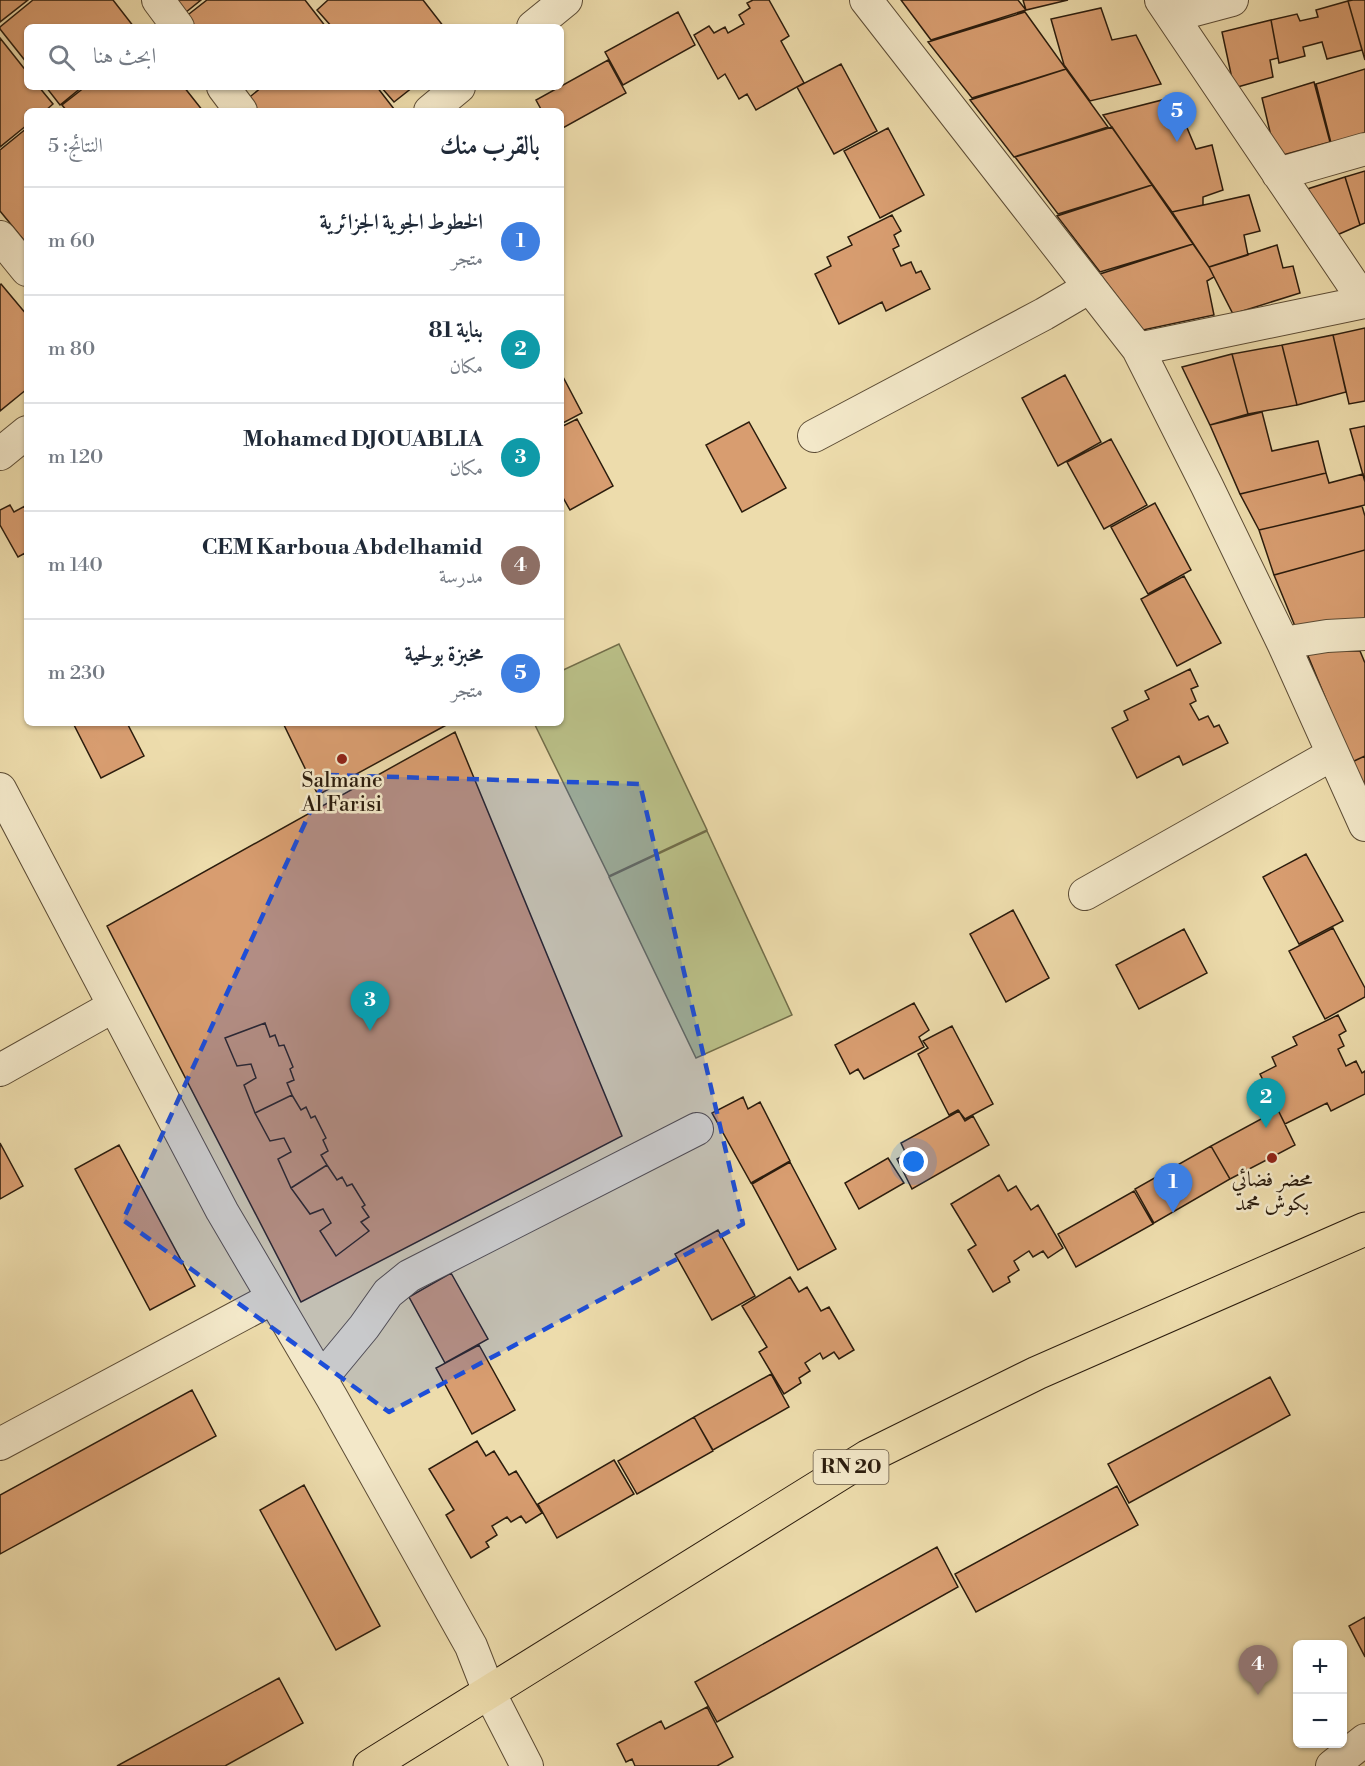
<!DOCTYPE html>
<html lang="ar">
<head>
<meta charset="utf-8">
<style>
	:root { --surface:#fff; --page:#f2f2f3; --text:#1f2937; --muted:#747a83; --line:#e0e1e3; --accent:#111827 }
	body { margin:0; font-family:"Libre Bodoni",Amiri,serif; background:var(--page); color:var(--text); direction:rtl }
	.controls { position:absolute; right:18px; bottom:18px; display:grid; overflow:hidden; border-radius:9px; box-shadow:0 2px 4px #0004 }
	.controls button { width:54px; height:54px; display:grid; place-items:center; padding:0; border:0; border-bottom:2px solid var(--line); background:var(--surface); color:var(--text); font:30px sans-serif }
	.you { position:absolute; left:914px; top:1162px; width:21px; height:21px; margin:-15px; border:4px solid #fff; border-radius:50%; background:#1a73e8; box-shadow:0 0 0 9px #1a73e833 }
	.badge { display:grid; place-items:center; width:39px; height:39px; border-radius:50%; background:var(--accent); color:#fff; font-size:20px; font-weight:700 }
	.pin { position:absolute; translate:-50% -50px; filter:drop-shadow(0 2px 3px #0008) }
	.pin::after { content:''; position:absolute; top:32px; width:21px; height:18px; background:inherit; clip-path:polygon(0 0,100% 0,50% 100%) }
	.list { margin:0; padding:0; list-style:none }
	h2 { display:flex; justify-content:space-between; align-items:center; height:78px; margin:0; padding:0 24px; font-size:26px }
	h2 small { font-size:20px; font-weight:400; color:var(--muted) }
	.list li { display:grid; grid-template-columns:39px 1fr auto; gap:18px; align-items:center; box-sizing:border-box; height:108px; padding:0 24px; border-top:2px solid var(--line) }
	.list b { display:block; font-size:22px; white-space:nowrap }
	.list p { margin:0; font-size:20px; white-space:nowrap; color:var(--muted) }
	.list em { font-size:20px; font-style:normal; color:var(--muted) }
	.icon { flex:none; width:33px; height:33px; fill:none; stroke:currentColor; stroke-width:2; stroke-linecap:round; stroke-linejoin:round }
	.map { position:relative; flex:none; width:1365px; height:1766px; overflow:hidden; direction:ltr }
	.search { position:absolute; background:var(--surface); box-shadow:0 2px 4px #0004; left:24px; top:24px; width:540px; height:66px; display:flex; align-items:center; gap:15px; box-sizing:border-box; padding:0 21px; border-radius:9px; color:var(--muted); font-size:22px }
	.panel { position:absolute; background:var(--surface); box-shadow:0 2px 4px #0004; left:24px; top:108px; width:540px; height:618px; border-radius:9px; direction:rtl }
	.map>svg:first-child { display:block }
</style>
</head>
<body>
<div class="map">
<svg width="1365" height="1766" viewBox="0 0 1365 1766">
	<rect width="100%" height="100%" fill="#eddcac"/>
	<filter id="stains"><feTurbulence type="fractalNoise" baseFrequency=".00333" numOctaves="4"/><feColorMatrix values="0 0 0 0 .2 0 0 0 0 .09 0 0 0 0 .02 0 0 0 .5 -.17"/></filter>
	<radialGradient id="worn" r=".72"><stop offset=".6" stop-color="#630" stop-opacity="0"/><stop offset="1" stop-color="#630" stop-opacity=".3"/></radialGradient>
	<!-- green -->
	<path fill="#bac088" stroke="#726e4a" stroke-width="1.5" d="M619,644L707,830L609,876L534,723H561V671Z
		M707,831L792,1015L696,1058L609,877Z"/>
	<!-- building -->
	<path fill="#d89d70" stroke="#2b1c0d" stroke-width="1.5" d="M0,0H28L0,22Z
		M33,0H113L134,27H27V63L0,29V27Z
		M168,0H201L180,17Z
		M207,0H305L326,27H186L180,21Z
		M328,0H423L444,27H332L317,10Z
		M753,0H769L789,36L781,41L804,83L756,110L747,94L739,99L725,74L718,79L694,35L709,26L714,33L725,27L728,33L744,24L739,15L750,8L747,3Z
		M901,0H1018L1026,10L931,40Z
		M1023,0H1068L1026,10Z
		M1353,0H1365V60L1348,1Z
		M1348,1L1362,50L1327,59L1322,42L1303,47L1305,56L1279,63L1271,20L1297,14L1300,21L1318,17L1316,10Z
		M1101,8L1112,40L1136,35L1161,84L1090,101L1064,65L1051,19Z
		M678,12L695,45L623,85L605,52Z
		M1025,12L1066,69L972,98L928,42Z
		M1271,20L1278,58L1270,60L1273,77L1234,88L1222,32Z
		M0,38L27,72V87H39L53,104L45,111H27V125L0,147Z
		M608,60L626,93L561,129V111H542L536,100Z
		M841,64L877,131L834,154L797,87Z
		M1066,69L1108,127L1014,157L970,100Z
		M1365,69V133L1331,143L1316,84Z
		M1314,82L1330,142L1276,157L1262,98Z
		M46,87H82L60,105Z
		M85,87H184L203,111H67L62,105Z
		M262,87H377L394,109L392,111H255L246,100Z
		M381,87H413L394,102Z
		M1174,97L1196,149L1212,145L1223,190L1203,197V205L1172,212L1103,115Z
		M1112,127L1152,185L1058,214L1015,157Z
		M27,128V244L0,211V150Z
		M888,128L924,195L880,218L844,151Z
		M1365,171V223L1360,225L1345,177Z
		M1345,177L1360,225L1330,238L1298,192Z
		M1152,185L1193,244L1100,272L1057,216Z
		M1249,195L1260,231L1244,235L1248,255L1209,267L1172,212Z
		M892,215L901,231L894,235L899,246L893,249L901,266L911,262L916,273L921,271L930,289L886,311L882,302L839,324L815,274L831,266L827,257L852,245L848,237Z
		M1193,244L1209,267L1214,277L1207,281L1214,315L1143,330L1100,274Z
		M1277,245L1283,268L1293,266L1300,293L1233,314L1209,267Z
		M1,284L27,315V389L0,411V285Z
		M1365,328V401L1349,404L1333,335Z
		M1333,335L1346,392L1297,405L1282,345Z
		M1282,345L1297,405L1248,414L1232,354Z
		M1232,354L1248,414L1210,425L1182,367Z
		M561,373L582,413L561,424Z
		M1065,375L1101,442L1058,466L1022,398Z
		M1262,412L1272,451L1318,441L1326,473L1240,494L1210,425Z
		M577,419L613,486L570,510L561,494V427Z
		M749,422L786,488L742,512L706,445Z
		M1365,426V482L1350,429Z
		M1111,439L1147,505L1104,529L1067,462Z
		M1326,473L1329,483L1363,474L1365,482V505L1259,530L1240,494Z
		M1155,503L1191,570L1148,594L1111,527Z
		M10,505L14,512L25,506L27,509V556L25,553L18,557L0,525V510Z
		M1362,506L1365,516V550L1274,575L1259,530Z
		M1365,550V626L1297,631L1274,575Z
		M1184,576L1221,643L1177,666L1141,599Z
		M1306,651H1360L1365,663V756L1352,762Z
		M1190,669L1198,686L1191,689L1196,701L1190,704L1199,720L1208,716L1214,727L1219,725L1228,743L1183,765L1179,756L1137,778L1112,728L1128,720L1124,711L1149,699L1145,691Z
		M73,723H127L144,756L101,778Z
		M283,723H450L318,795Z
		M455,732L622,1136L301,1302L107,926Z
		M1365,756V790L1352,762Z
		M1306,854L1343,921L1299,944L1263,877Z
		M1013,910L1049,978L1006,1002L970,934Z
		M1333,928L1365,988V997L1325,1019L1289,951Z
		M1184,929L1207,973L1139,1009L1116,965Z
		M914,1003L929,1030L919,1037L924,1047L864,1079L858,1069L850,1074L835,1045Z
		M1338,1015L1346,1031L1339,1035L1344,1046L1338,1049L1346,1066L1356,1061L1362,1073L1365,1071V1094L1331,1111L1327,1103L1285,1124L1260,1074L1276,1066L1272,1057L1297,1045L1293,1037Z
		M265,1023L270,1037L275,1035L279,1046L284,1045L293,1067L290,1069L294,1080L287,1083L292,1095L255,1113L244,1085L256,1078L251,1064L237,1066L225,1038Z
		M952,1026L993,1104L965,1119L958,1110L949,1115L918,1054L928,1048L923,1041Z
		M292,1095L301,1110L306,1107L311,1118L315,1116L326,1138L323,1140L328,1151L321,1155L327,1165L291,1188L278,1159L291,1152L284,1138L270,1141L255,1113Z
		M743,1097L748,1109L760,1102L790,1161L751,1183L712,1113Z
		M1278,1110L1295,1145L1230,1179L1211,1146Z
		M959,1111L965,1121L973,1116L989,1145L912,1189L897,1159L906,1154L901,1143Z
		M0,1143L23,1186L0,1199Z
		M119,1145L195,1286L150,1310L75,1169Z
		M1211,1146L1230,1179L1154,1223L1135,1189Z
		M888,1158L904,1183L859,1209L845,1183Z
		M790,1162L836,1249L798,1270L752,1184Z
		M327,1165L337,1180L342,1177L347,1186L352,1184L365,1205L362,1207L369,1217L361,1222L369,1231L336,1256L320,1231L331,1223L323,1209L310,1214L291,1188Z
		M999,1175L1008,1191L1016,1186L1031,1210L1038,1205L1063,1248L1048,1258L1043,1251L1033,1257L1029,1251L1014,1261L1019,1270L1008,1277L1010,1282L993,1292L968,1250L976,1245L951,1204Z
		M1134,1191L1153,1224L1076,1267L1058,1234Z
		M718,1230L755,1296L712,1320L675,1254Z
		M451,1273L488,1339L445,1363L409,1297Z
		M790,1277L799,1292L807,1287L821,1311L829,1307L854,1350L839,1359L834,1352L823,1359L820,1353L805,1363L810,1371L799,1378L801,1383L784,1394L759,1352L767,1347L742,1306Z
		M479,1345L515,1410L472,1434L436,1368Z
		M771,1374L789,1407L713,1450L694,1417Z
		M1270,1377L1290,1415L1129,1503L1108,1464Z
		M192,1390L216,1436L0,1554V1495Z
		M694,1417L713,1451L637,1494L618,1461Z
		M477,1441L486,1456L494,1451L509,1475L516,1471L542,1513L526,1523L521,1516L511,1522L507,1517L492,1526L497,1535L486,1542L489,1547L471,1558L446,1515L454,1510L429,1469Z
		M614,1460L634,1494L557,1538L538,1504Z
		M304,1485L380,1626L336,1650L260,1510Z
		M1117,1486L1138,1525L976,1612L955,1574Z
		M937,1547L958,1587L717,1722L695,1682Z
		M1365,1617V1657L1349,1626Z
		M279,1678L303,1723L225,1766H117Z
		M707,1707L733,1757L717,1766H635L632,1759L626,1762L617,1744L661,1721L665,1729Z"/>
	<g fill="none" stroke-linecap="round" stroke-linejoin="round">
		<defs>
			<path id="minor" d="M158,0L178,27
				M866,0L1138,349L1207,486L1283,643L1365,825
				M1161,0L1365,302
				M1172,16L1232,0
				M533,27L566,0
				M223,87L241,111
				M430,111L459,87
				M1278,174L1365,149
				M0,237L27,270
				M1138,349L1365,302
				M814,436L1044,314L1090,287
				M0,454L27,432
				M1283,643L1327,636L1365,634
				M0,789L222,1211L332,1398L471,1646L489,1692L527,1766
				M1085,894L1333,754
				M0,1070L114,1006
				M321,1379L364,1327L388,1293L409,1276L697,1129
				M0,1444L273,1298
				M1332,1766L1365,1740"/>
			<path id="major" d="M370,1766L867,1457L1037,1373L1365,1229"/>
		</defs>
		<!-- minor casing -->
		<use href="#minor" stroke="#5c4c35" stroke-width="34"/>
		<!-- major casing -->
		<use href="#major" stroke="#2b1c0d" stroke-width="35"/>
		<!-- minor -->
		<use href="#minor" stroke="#f3e8c9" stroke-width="32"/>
		<!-- major -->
		<use href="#major" stroke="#eddcac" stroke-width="33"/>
	</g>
	<!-- marked area -->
	<path fill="#1d4ed8" fill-opacity="0.2" stroke="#1d4ed8" stroke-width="4.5" stroke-dasharray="12 8" stroke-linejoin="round" d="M327,775L640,784L743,1224L389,1412L123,1220Z"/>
	<!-- markers -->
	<g fill="#8f2418" stroke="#f3e8c9" stroke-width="2">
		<circle cx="342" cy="759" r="6"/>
		<circle cx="1272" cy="1158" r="6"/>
	</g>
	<g text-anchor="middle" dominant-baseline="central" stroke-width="5" stroke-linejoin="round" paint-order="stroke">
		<!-- shield labels -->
		<rect fill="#f3e8c9" stroke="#675945" stroke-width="1.5" x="813.5" y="1450" width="75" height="34" rx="4.5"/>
		<g font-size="20" font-weight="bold" fill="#2b1c0d">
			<text x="851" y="1467">RN 20</text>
		</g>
		<!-- poi labels -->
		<g font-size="21" fill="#2b1c0d" stroke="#f3e8c9">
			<text x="342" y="781">Salmane<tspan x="342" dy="24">Al Farisi</tspan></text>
			<text x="1272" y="1180">محضر فضائي<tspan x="1272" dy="24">بكوش محمد</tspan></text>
		</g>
	</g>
	<rect width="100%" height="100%" filter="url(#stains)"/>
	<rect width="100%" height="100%" fill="url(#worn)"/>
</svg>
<div class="controls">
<button>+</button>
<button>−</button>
</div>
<div class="you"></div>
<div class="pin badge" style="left:1173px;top:1213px;background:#3f7fe0">1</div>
<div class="pin badge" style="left:1266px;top:1128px;background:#0f9aa8">2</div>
<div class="pin badge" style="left:370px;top:1031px;background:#0f9aa8">3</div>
<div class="pin badge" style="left:1258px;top:1695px;background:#8d6e63">4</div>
<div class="pin badge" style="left:1177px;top:142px;background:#3f7fe0">5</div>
<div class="search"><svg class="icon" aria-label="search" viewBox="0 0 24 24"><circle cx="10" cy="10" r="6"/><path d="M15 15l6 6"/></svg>ابحث هنا</div>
<section class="panel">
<h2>بالقرب منك<small>النتائج: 5</small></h2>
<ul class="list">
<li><span class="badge" style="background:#3f7fe0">1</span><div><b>الخطوط الجوية الجزائرية</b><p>متجر</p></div><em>60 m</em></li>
<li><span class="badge" style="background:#0f9aa8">2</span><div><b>بناية 81</b><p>مكان</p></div><em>80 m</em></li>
<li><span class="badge" style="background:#0f9aa8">3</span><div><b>Mohamed DJOUABLIA</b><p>مكان</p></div><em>120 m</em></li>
<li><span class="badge" style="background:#8d6e63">4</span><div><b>CEM Karboua Abdelhamid</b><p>مدرسة</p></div><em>140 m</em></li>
<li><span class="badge" style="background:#3f7fe0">5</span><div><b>مخبزة بولحية</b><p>متجر</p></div><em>230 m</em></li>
</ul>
</section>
</div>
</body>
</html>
